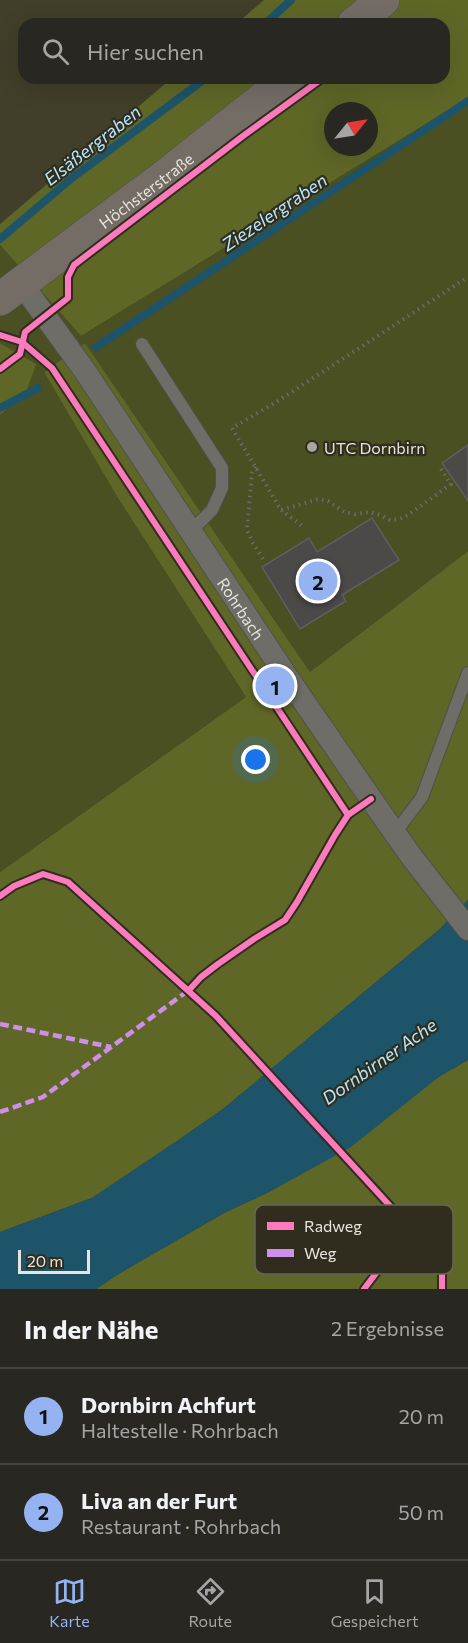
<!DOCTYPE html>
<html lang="de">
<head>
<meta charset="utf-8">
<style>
	:root { --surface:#282721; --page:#34332e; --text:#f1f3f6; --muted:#a5a5a5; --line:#44443f; --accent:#95b2f1 }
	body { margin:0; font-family:Commissioner,sans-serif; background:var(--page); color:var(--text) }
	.compass { position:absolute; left:324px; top:102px; width:54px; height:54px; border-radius:50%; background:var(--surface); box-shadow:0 6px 24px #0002; rotate:60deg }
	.scale { position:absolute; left:18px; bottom:15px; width:72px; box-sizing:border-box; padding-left:6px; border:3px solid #e6e4db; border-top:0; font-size:16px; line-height:21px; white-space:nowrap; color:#e6e4db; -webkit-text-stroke:4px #302d1e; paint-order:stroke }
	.you { position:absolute; left:256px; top:760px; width:21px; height:21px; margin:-15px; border:4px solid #fff; border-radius:50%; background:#1a73e8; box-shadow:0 0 0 9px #1a73e833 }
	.badge { display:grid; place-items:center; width:39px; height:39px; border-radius:50%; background:var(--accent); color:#111; font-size:20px; font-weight:700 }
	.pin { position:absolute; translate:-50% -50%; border:3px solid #fff; box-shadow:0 2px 6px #0006 }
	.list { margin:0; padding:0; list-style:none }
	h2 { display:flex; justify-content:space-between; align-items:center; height:78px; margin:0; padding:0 24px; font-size:26px }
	h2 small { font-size:20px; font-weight:400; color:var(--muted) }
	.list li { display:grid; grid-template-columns:39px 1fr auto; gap:18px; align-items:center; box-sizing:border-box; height:96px; padding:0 24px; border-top:2px solid var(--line) }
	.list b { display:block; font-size:22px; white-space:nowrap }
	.list p { margin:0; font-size:20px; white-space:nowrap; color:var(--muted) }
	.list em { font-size:20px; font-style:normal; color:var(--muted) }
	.icon { flex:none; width:33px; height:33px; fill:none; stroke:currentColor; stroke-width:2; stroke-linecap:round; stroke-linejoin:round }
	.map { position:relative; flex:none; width:468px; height:1289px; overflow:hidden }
	.search { position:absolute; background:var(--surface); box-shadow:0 6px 24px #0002; left:18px; right:18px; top:18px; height:66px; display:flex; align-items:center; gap:15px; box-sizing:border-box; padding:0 21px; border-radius:18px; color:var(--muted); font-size:22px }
	.sheet { height:270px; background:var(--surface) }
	nav { display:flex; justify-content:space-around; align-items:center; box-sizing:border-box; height:84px; border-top:2px solid var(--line); background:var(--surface); font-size:16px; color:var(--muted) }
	nav a { display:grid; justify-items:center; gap:3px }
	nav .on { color:var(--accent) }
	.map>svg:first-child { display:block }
</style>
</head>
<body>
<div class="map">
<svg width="468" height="1289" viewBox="0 0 468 1289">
	<rect width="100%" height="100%" fill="#36342c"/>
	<!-- built -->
	<path fill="#413e29" d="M0,0H267L241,24H24V78H180L0,224Z"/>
	<!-- green -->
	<path fill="#4a5022" d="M468,98V551L310,672L85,343L44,372L116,495L246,697L0,872V415L26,393L35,364L0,343V245L81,336Z"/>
	<!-- forest -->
	<path fill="#5f6727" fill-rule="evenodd" d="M264,0H468V98L81,336L0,245V224L172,78H444V24H236ZM333,111H369V147H333Z
		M0,343L36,364L26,393L0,415Z
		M85,343L310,672L468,551V900L440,929L223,1109L180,1139L92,1198L0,1232V872L246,697L116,495L44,372Z
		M468,1060V1289H96L120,1273L224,1213L271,1191L440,1076Z"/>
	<!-- water -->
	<path fill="#1d5469" d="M468,900V1060L440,1076L351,1147L271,1191L224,1213L120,1273L96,1289H0V1232L92,1198L180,1139L223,1109L440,929Z"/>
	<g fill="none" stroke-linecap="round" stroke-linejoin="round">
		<!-- stream -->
		<path stroke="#1d5469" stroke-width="8" d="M265,24L291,0
			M0,239L72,178L206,78
			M96,347L468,101
			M0,408L38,388"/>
	</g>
	<!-- building -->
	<path fill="#4c4a49" stroke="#605e5e" stroke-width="1.5" d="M468,445V501L442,463Z
		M372,518L399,560L342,595L346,601L300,629L262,567L309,538L317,552Z"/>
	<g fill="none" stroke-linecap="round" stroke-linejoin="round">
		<defs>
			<path id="service" d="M142,344L222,468V488L212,510L191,531
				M395,833L422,797L468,673"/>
			<g id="minor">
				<path id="s1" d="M21,283L85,371L285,674L371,799L411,856L468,929"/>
			</g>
			<g id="secondary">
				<path d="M354,24L383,0"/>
				<path id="s2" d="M0,299L169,173L289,78"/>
			</g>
		</defs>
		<!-- service casing -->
		<use href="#service" stroke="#515049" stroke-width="14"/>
		<!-- minor casing -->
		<use href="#minor" stroke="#515049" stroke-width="24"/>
		<!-- secondary casing -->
		<use href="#secondary" stroke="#515049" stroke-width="34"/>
		<!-- path -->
		<path stroke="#6c6b66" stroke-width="4" stroke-dasharray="1.5 4.5" stroke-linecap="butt" d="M256,467L252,473L247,530L253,543L263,559
			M441,469L451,484L408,515L400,519L390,520L380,515L369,512L355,514L344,512L328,501L319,499L281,510L232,428L278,401L468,277
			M281,510L305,528"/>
		<!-- service -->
		<use href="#service" stroke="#6e6d67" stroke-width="12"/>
		<!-- minor -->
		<use href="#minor" stroke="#6e6d67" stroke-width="22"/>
		<!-- secondary -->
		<use href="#secondary" stroke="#736d66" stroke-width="33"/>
		<!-- quiet -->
		<path stroke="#ce8fe9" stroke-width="4.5" stroke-dasharray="9 4.5" stroke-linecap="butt" d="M0,1024L111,1047
			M0,1112L43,1097L189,990"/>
		<defs>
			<path id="cycleway" d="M0,335L22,342L52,368L348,815
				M0,369L20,354L25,332L68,298V277L74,265L243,136L323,78
				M0,896L14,886L43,874L68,882L216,1016L391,1207L419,1235L442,1269V1289
				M189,990L201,977L218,964L254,939L285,920L297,902L335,835L348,815L371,799
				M364,1289L399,1243L426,1233"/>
		</defs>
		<!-- cycleway casing -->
		<use href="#cycleway" stroke="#302d1e" stroke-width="10"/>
		<!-- cycleway -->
		<use href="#cycleway" stroke="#fd7abc" stroke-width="6"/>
	</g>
	<!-- markers -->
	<circle fill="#a8a69e" stroke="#302d1e" stroke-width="2" cx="312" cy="447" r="6"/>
	<g text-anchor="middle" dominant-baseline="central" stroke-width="4.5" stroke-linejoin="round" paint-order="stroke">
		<!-- street labels -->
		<g font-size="16" fill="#e6e4db" stroke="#302d1e">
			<text stroke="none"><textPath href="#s2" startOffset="182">Höchsterstraße</textPath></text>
			<text stroke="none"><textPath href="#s1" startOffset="393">Rohrbach</textPath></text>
		</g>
		<!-- poi labels -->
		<g font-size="16" fill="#e6e4db" stroke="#302d1e" text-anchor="start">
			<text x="324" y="447">UTC Dornbirn</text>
		</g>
		<!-- water labels -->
		<g font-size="18" font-style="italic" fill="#b5e7fe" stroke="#302d1e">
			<text transform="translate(92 145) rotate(-38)">Elsäßergraben</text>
			<text transform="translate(274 212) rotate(-34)">Ziezelergraben</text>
			<text transform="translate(379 1061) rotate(-35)">Dornbirner Ache</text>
		</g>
	</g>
	<!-- legend -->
	<rect x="255" y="1205" width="198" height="69" rx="9" fill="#302d1e" stroke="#676457" stroke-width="1.5"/>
	<rect x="267" y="1222" width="27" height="8" fill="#fd7abc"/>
	<rect x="267" y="1249" width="27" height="8" fill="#ce8fe9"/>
	<g font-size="16" fill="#e6e4db">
		<text x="304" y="1232">Radweg</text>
		<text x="304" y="1259">Weg</text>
	</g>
</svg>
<svg class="compass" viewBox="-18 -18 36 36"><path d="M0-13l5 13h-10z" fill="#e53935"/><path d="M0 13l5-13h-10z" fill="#a5a5a5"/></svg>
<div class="scale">20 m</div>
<div class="you"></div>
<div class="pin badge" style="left:275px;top:686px">1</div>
<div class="pin badge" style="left:318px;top:581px">2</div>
<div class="search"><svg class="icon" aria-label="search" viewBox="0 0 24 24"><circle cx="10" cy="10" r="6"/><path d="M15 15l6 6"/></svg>Hier suchen</div>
</div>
<section class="sheet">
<h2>In der Nähe<small>2 Ergebnisse</small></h2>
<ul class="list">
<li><span class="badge">1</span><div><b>Dornbirn Achfurt</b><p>Haltestelle · Rohrbach</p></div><em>20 m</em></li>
<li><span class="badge">2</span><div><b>Liva an der Furt</b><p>Restaurant · Rohrbach</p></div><em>50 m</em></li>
</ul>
</section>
<nav>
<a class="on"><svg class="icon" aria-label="map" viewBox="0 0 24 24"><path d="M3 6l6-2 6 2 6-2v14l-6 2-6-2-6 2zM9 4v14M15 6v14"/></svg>Karte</a>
<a><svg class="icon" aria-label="directions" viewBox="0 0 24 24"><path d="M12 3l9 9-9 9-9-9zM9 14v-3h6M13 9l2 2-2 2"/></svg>Route</a>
<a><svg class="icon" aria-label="saved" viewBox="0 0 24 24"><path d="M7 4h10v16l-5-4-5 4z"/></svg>Gespeichert</a>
</nav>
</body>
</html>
